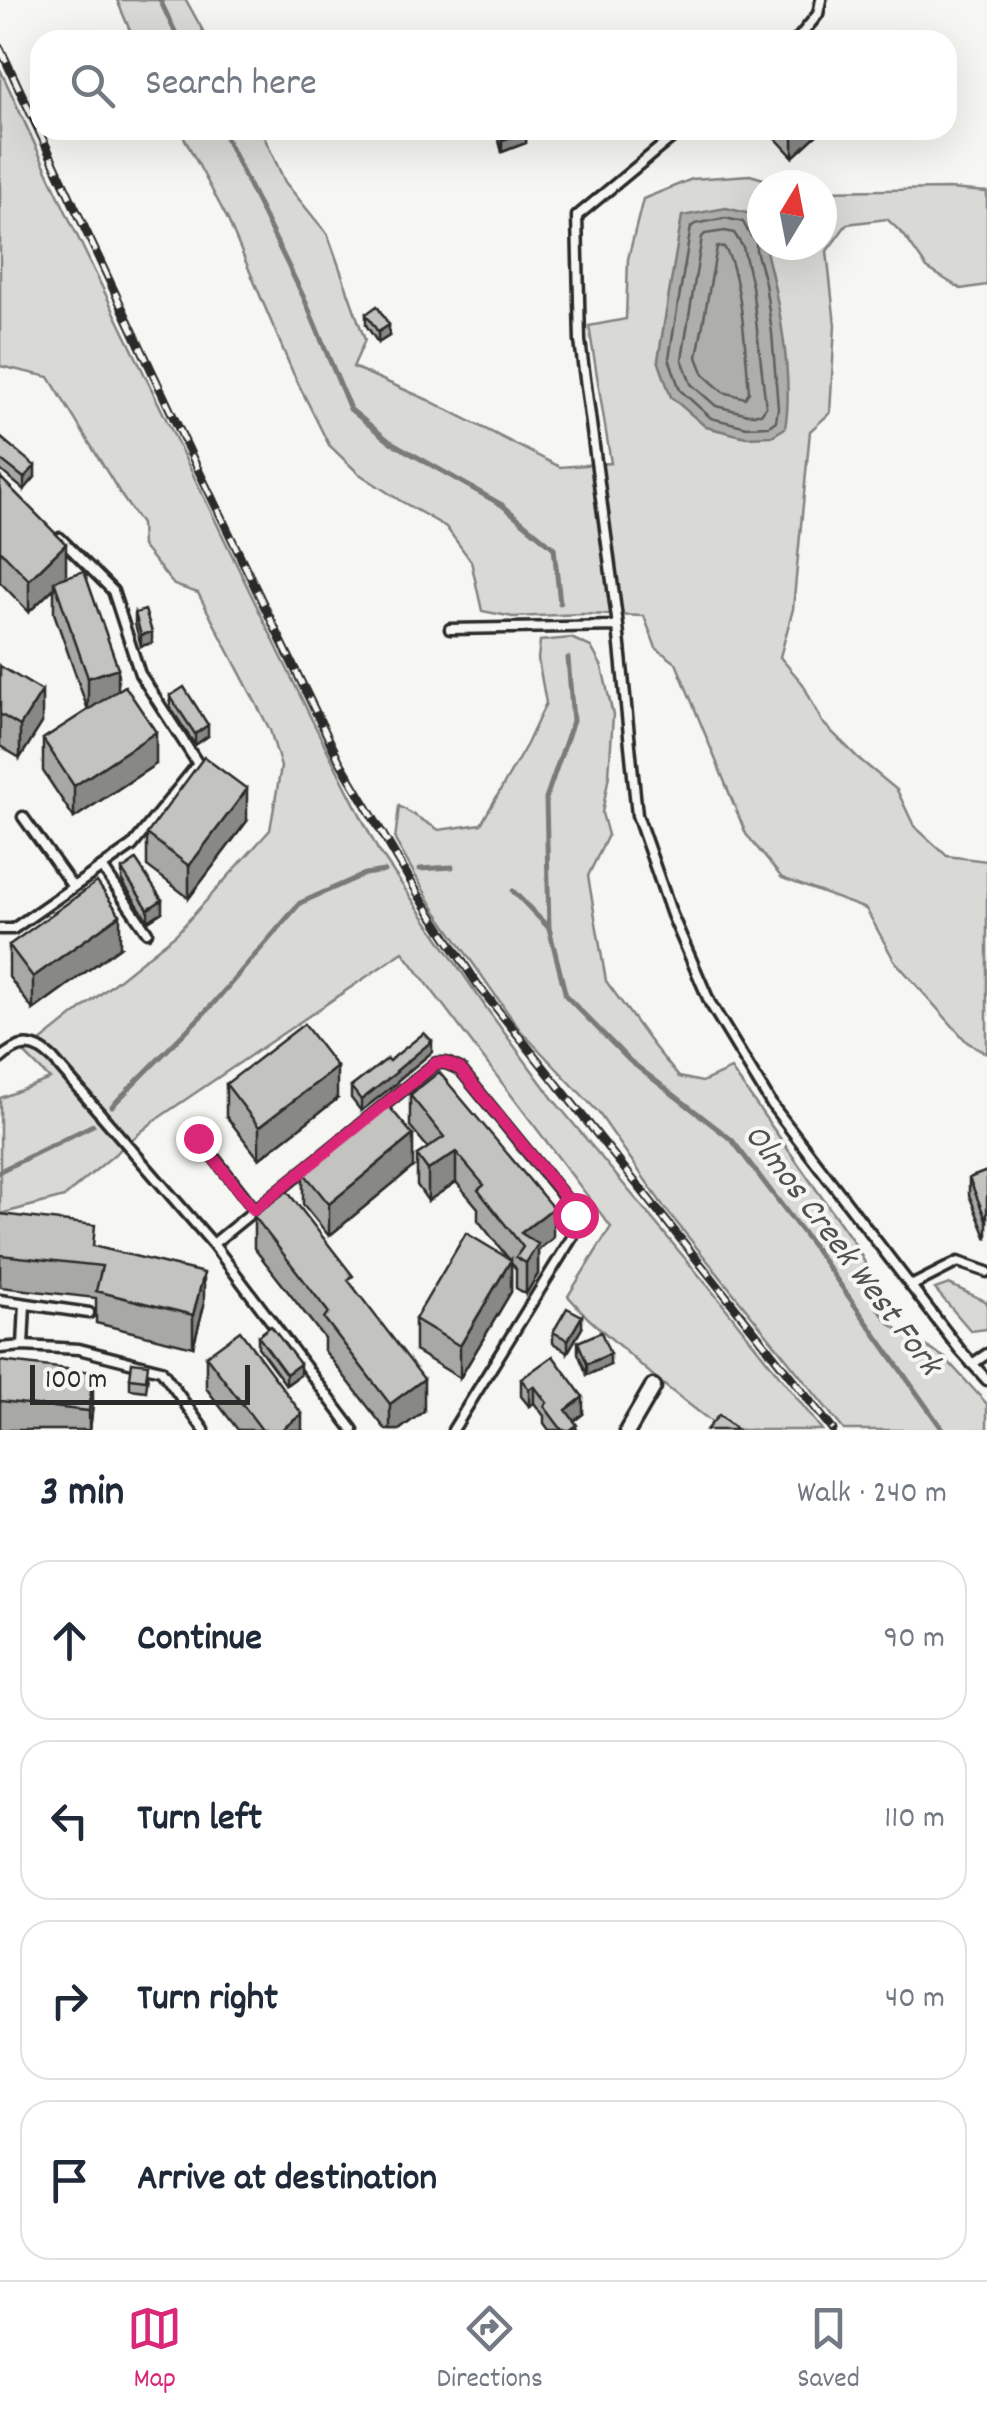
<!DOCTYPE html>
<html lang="en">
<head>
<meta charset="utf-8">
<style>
	:root { --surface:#fff; --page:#f2f2f3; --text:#1f2937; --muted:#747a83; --line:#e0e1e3; --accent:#db2777 }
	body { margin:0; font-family:Dekko,sans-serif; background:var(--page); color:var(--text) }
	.compass { position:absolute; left:747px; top:170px; width:90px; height:90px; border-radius:50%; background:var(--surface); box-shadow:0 10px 40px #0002; rotate:10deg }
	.scale { position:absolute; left:30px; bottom:25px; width:220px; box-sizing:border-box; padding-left:10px; border:5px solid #2b2b2b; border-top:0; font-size:28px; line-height:35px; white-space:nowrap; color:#2b2b2b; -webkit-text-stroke:8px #f6f6f2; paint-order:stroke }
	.stop { position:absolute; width:30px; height:30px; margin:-22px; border:8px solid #db2777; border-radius:50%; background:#fff }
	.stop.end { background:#db2777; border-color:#fff; box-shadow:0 2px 10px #0008 }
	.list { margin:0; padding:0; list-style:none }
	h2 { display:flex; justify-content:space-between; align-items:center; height:130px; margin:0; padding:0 40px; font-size:42px }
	h2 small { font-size:32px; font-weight:400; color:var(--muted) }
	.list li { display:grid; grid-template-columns:65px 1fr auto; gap:30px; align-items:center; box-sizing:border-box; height:160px; margin:0 20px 20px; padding:0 20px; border:2px solid var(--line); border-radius:30px }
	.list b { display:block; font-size:38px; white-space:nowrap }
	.list em { font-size:32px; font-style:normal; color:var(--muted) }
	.icon { flex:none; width:55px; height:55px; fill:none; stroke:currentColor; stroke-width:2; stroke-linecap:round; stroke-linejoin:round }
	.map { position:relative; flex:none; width:987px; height:1430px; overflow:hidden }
	.search { position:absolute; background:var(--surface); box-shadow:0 10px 40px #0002; left:30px; right:30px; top:30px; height:110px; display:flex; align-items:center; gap:25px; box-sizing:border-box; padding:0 35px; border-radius:30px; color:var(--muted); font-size:38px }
	.sheet { height:850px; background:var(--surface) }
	nav { display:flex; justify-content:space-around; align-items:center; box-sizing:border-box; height:140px; border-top:2px solid var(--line); background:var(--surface); font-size:28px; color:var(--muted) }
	nav a { display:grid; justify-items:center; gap:5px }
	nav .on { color:var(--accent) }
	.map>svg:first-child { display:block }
</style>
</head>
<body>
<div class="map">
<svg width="987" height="1430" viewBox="0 0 987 1430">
	<rect width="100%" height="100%" fill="#f6f6f2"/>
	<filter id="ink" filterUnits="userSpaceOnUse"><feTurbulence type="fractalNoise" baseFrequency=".01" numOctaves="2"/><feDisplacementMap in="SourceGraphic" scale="20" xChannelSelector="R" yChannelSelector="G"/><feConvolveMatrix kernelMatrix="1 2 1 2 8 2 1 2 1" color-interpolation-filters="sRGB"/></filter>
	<g filter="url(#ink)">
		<!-- green -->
		<path fill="#d9d9d5" stroke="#828280" stroke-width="2.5" d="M117,0H186L208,40H134Z
			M0,69L73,227L311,718L377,848L487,1009L553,1099L717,1297L822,1430H722L659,1381L588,1318L568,1296L611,1227L403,952L154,1121L64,1197L0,1214V1098L50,1079L25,1054L176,934L270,830L281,767L270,730L198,593L174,585L142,546L141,524L123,498L49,377L0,366Z
			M180,130H261L285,182L328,235L365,340L353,367L428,400L560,467L611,463L589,326L626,319L628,259L643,199L692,179L750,175L784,185H762V245H822V191L949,189L987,192V285L961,289L927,268L904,235L887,219L847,224L827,251L835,325L830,413L810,431L793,609L780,657L803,684L822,722L858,758L897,790L914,826L947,856L987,861V1054L967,1042L894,960L866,909L782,878L746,834L676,663L656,648L644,616L582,614L513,617L482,611L471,561L446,527L399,500L358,473L329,445L293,373L228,220Z
			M571,638L591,647L602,667L613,715L609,775L602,813L608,835L588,876L606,981L652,1044L679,1077L702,1082L731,1069L855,1244L874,1280L877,1308L891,1325L945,1358L987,1404V1430H844L664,1207L598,1112L520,1030L434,908L395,840L399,806L439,830L481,824L527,744L546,703L538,659L540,641Z
			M949,1284L987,1302V1329L971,1331L935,1289Z"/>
		<!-- water -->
		<path fill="#aeaeab" stroke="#7a7a78" stroke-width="2.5" d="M726,208L751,214L762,239V245L765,247C778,296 794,378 785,428L772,436L746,437L706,427L671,397L658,360L682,216Z"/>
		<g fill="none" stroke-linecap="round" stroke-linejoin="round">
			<!-- shore -->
			<path stroke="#5f5f5e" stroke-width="2.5" d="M725,218L743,222L750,235L756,241V250L765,283L772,333L778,408L776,421L769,426L747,427L711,418L680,390L669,358L691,227L695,224Z
				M725,231L734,233L743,247L752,286L766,407L761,414H748L716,406L691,384L682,359L702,237L705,234Z
				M717,247H724C742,272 746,359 749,392L745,398L723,392L704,375L697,357Z"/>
			<!-- stream -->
			<path stroke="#7a7a78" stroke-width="5" d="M160,0L179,40
				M222,130L304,298L350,409L389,441L502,505L554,548L560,603
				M568,658L573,721L546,798L549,928L566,996L630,1061L732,1140L815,1249L943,1430
				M420,869L452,867
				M513,891L547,926
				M112,1106L212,1005L300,903L365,874L384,871
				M0,1171L93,1125"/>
			<defs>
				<path id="lane" d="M797,40L818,14L821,0
					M681,130L577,216L580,341L618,626L637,815L672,915L710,1003L772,1105L960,1350L987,1380
					M450,629L618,626
					M23,817L73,887
					M102,867L147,932
					M0,929H13L132,846L198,764L140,674L113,591L60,538
					M0,1059C19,1042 33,1040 53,1059L213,1244L353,1430
					M198,1137L255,1210
					M213,1244L436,1063H446L460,1069L571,1205L576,1225L573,1236L453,1430
					M911,1286L958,1262L987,1272
					M0,1300L89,1313
					M23,1346L25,1304
					M0,1348L23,1346L79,1349L161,1370L204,1430
					M972,1364L987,1354"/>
				<path id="street" d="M628,1430L653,1387"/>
			</defs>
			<!-- lane casing -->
			<use href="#lane" stroke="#2b2b2b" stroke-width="15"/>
			<!-- street casing -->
			<use href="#street" stroke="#2b2b2b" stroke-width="21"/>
			<!-- lane -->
			<use href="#lane" stroke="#f6f6f2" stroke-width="8"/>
			<!-- street -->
			<use href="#street" stroke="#f6f6f2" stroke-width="14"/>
			<defs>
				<path id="rail" d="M0,48L196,465L339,760L420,897L478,985L833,1430"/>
			</defs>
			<!-- rail casing -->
			<use href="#rail" stroke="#2b2b2b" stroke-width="9"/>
			<!-- rail -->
			<use href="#rail" stroke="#f6f6f2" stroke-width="5" stroke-dasharray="15" stroke-linecap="butt"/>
		</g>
		<!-- wall -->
		<path fill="#a8a8a5" stroke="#2b2b2b" stroke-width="2.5" d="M496,130H526V143L502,152Z
			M768,130H822L793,157Z
			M366,314L389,336L378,343L366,325Z
			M0,437L35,477L24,490L0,470Z
			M0,477L66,576L65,578L118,690L156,764L74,818L43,771V739L88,710L54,613V588L29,612L0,582Z
			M135,613L152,643L141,646L135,624Z
			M0,666L42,723L20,758L0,746Z
			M170,696L208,736L195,745L170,707Z
			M247,821L189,898L147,866V834Z
			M122,870L162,912L148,921L122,881Z
			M9,945L120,947L33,1010L9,977Z
			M432,1052L397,1081V1083L361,1111L351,1098V1087L389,1061Z
			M226,1084L337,1099L259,1159L226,1116Z
			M410,1095L553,1238L538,1250V1274L526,1294L516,1288V1269L511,1262V1292L460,1378L415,1351V1319L508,1258L478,1220V1208L456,1182L428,1201L417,1185V1155L428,1148L410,1126Z
			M413,1167L329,1236L303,1204V1172Z
			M987,1171V1239L969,1195V1178Z
			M0,1214L95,1247L204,1305L193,1347L96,1323V1298L0,1287Z
			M254,1216L353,1287L424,1411L399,1430H386L324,1350V1338L254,1248Z
			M582,1328L568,1352L553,1343V1332Z
			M258,1336L300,1375L286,1385L258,1347Z
			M578,1342L610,1365L587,1375L578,1353Z
			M206,1356L302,1430H238L206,1388Z
			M0,1361L93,1404L90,1430H0Z
			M148,1375L146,1391L130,1389V1378Z
			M521,1379L583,1414L574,1421L577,1430H549L544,1423V1416L534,1403L529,1406L521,1396Z"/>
		<!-- shaded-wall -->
		<path fill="#888886" stroke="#2b2b2b" stroke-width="2.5" d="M798,130H822L793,157V135Z
			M526,132V143L502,152V140Z
			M389,325V336L378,343V332Z
			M35,466V477L24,490V478Z
			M66,544V576L56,587L54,581V588L29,612V580Z
			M152,632V643L141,646V635Z
			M118,668V700L88,711V678Z
			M42,691V723L20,758V726Z
			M208,725V736L195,745V734Z
			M156,732V764L74,818V786Z
			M247,789V821L189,898V866Z
			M162,900V912L148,921V909Z
			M120,915V947L33,1010V977Z
			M432,1041V1052L397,1081V1083L361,1111V1100Z
			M337,1067V1099L259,1159V1127Z
			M413,1135V1167L329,1236V1204Z
			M456,1152V1182L428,1201V1170Z
			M553,1208V1238L538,1250V1274L526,1294V1263L521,1233Z
			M511,1260V1292L460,1378V1346Z
			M204,1273V1305L193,1347V1315Z
			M582,1316V1328L568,1352V1340Z
			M610,1354V1365L587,1375V1364Z
			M300,1364V1375L286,1385V1374Z
			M93,1372V1404L90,1430H89V1411Z
			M424,1379V1411L399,1430H390V1404Z
			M534,1386V1403L529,1406V1389Z
			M583,1397V1414L566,1427V1410Z
			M302,1414V1430H281Z"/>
		<!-- building -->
		<path fill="#c3c3c0" stroke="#2b2b2b" stroke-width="2.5" d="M499,130H526V132L502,140Z
			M377,306L389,325L378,332L366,314Z
			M0,437L35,466L24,478L0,459Z
			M0,477L66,544L29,580L0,550Z
			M84,571L118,668L88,678L54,581Z
			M145,610L152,632L141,635L135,613Z
			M0,666L42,691L20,726L0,714Z
			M125,686L156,732L74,786L43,739Z
			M184,687L208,725L195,734L170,696Z
			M204,757L247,789L189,866L147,834Z
			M136,860L162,900L148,909L122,870Z
			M97,882L120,915L33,977L9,945Z
			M304,1024L337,1067L259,1127L226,1084Z
			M424,1033L432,1041L396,1071L397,1072L361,1100L351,1087L387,1059L389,1061Z
			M439,1072L553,1208L521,1233L538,1244L526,1263L516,1257L523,1247L478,1190L484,1185L456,1152L428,1170L417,1155L444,1137L410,1095Z
			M387,1104L413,1135L329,1204L303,1172Z
			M987,1171V1222L969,1178Z
			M287,1191L353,1276L348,1280L424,1379L390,1404L324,1318L329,1313L254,1216Z
			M0,1214L95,1225L93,1246L204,1273L193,1315L96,1291L102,1266L0,1255Z
			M466,1233L511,1260L460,1346L415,1319Z
			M567,1308L582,1316L568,1340L553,1332Z
			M271,1326L300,1364L286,1374L258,1336Z
			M240,1331L302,1414L281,1430H262L206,1356Z
			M601,1332L610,1354L587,1364L578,1342Z
			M553,1356L583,1397L566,1410L577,1425L570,1430H562L544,1406L547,1403L534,1386L529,1389L521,1379Z
			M0,1361L93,1372L89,1411L0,1401Z
			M132,1362L148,1364L146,1380L130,1378Z
			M719,1415L737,1430H706Z"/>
	</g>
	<g fill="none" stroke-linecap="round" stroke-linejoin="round" filter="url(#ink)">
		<!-- route -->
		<path stroke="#db2777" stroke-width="12" d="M198,1138L254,1210L436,1063H446L460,1069L571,1204L575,1215"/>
	</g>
	<g text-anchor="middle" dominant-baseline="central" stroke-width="8" stroke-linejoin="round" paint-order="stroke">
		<!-- water labels -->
		<g font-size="35" font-style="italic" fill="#525251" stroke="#f6f6f2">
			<text transform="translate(841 1251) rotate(53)">Olmos Creek West Fork</text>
		</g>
	</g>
</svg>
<svg class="compass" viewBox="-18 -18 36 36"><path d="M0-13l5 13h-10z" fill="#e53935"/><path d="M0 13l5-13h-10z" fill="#747a83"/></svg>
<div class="scale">100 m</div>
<div class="stop" style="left:575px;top:1215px"></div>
<div class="stop end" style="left:198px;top:1138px"></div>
<div class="search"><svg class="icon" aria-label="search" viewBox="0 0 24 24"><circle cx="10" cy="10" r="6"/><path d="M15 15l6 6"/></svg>Search here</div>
</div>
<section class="sheet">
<h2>3 min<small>Walk · 240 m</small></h2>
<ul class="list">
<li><svg class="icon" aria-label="ahead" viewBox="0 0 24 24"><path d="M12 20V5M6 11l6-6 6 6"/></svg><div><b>Continue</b></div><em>90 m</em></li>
<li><svg class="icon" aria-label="left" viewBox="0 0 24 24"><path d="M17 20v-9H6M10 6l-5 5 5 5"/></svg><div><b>Turn left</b></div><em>110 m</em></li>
<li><svg class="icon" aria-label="right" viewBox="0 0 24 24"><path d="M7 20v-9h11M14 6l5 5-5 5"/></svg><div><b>Turn right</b></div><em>40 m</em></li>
<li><svg class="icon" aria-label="arrive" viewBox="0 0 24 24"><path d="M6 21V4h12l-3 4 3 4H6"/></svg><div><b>Arrive at destination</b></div></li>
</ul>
</section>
<nav>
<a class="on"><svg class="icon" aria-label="map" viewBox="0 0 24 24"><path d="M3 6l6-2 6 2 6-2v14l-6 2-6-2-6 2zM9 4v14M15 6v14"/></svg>Map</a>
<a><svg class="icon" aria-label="directions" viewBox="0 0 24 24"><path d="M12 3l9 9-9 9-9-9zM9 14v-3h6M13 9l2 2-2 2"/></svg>Directions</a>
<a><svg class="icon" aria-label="saved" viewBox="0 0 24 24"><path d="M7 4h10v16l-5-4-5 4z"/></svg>Saved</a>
</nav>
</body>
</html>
